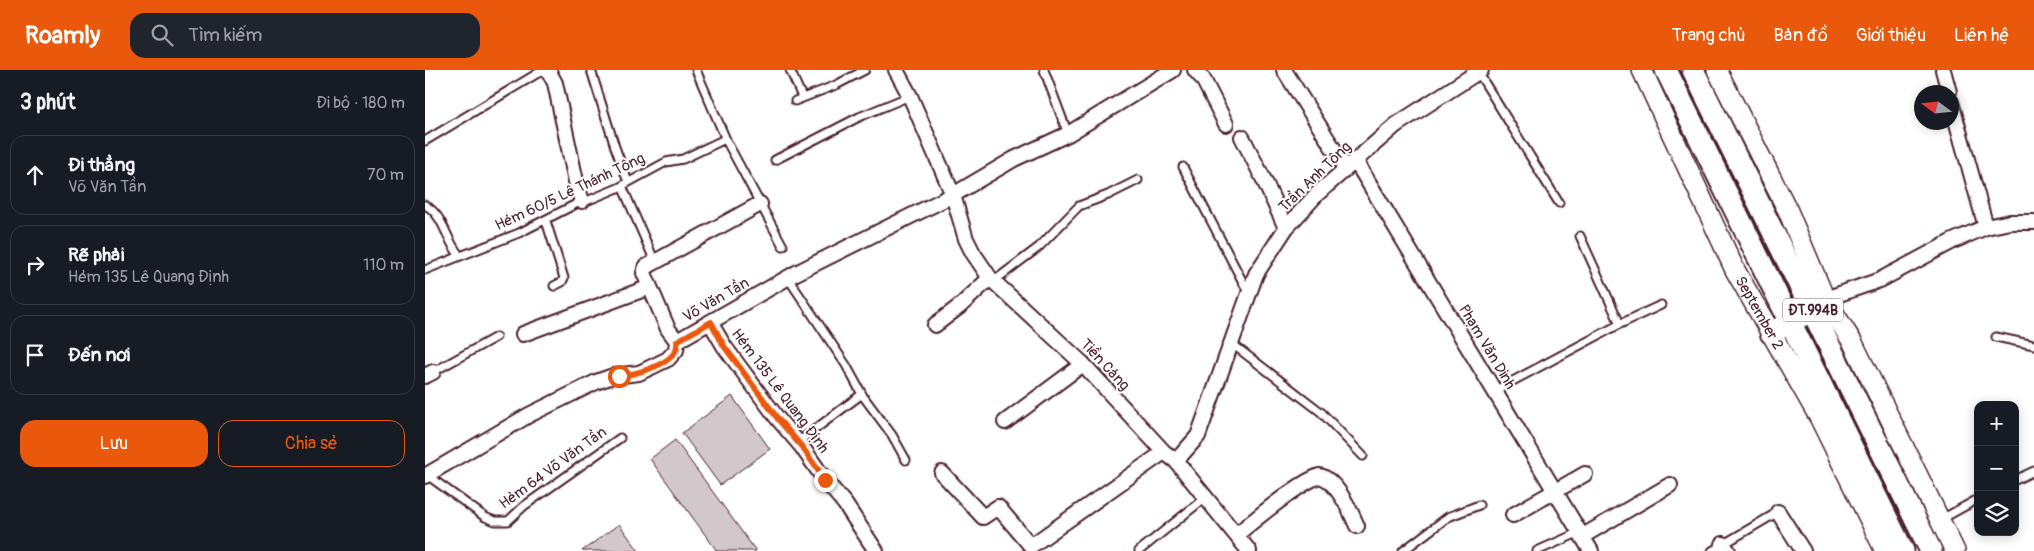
<!DOCTYPE html>
<html lang="vi">
<head>
<meta charset="utf-8">
<style>
	:root { --surface:#171b24; --page:#20242c; --text:#f1f3f6; --muted:#9ea1a6; --line:#363941; --accent:#ea580c }
	body { margin:0; font-family:Pangolin,sans-serif; background:var(--page); color:var(--text) }
	.controls { position:absolute; right:15px; bottom:15px; display:grid; overflow:hidden; border-radius:10px; box-shadow:0 2px 12px #0003 }
	.controls button { width:45px; height:45px; display:grid; place-items:center; padding:0; border:0; border-bottom:1px solid var(--line); background:var(--surface); color:var(--text); font:25px sans-serif }
	.compass { position:absolute; left:1489px; top:15px; width:45px; height:45px; border-radius:50%; background:var(--surface); box-shadow:0 2px 12px #0003; rotate:285deg }
	.stop { position:absolute; width:15px; height:15px; margin:-11px; border:4px solid #ea580c; border-radius:50%; background:#fff }
	.stop.end { background:#ea580c; border-color:#fff; box-shadow:0 1px 5px #0008 }
	.list { margin:0; padding:0; list-style:none }
	h2 { display:flex; justify-content:space-between; align-items:center; height:65px; margin:0; padding:0 20px; font-size:21px }
	h2 small { font-size:16px; font-weight:400; color:var(--muted) }
	.list li { display:grid; grid-template-columns:32px 1fr auto; gap:15px; align-items:center; box-sizing:border-box; height:80px; margin:0 10px 10px; padding:0 10px; border:1px solid var(--line); border-radius:15px }
	.list b { display:block; font-size:19px; white-space:nowrap }
	.list p { margin:0; font-size:16px; white-space:nowrap; color:var(--muted) }
	.list em { font-size:16px; font-style:normal; color:var(--muted) }
	.actions { display:flex; gap:10px; padding:15px 20px }
	.actions a { flex:1; padding:11px 0; border:1px solid var(--accent); border-radius:15px; text-align:center; font-size:18px; color:var(--accent) }
	.actions .main { background:var(--accent); color:#fff }
	.icon { flex:none; width:28px; height:28px; fill:none; stroke:currentColor; stroke-width:2; stroke-linecap:round; stroke-linejoin:round }
	.map { position:relative; flex:none; width:1609px; height:481px; overflow:hidden }
	header { display:flex; align-items:center; gap:30px; box-sizing:border-box; height:70px; padding:0 25px; background:var(--accent); color:#fff }
	header strong { font-size:24px }
	nav { display:flex; gap:28px; margin-inline-start:auto; font-size:18px }
	.search { width:350px; height:45px; background:var(--page); display:flex; align-items:center; gap:12px; box-sizing:border-box; padding:0 18px; border-radius:15px; color:var(--muted); font-size:19px }
	main { display:flex }
	aside { flex:1; background:var(--surface) }
	.map>svg:first-child { display:block }
</style>
</head>
<body>
<header>
<strong>Roamly</strong>
<div class="search"><svg class="icon" aria-label="search" viewBox="0 0 24 24"><circle cx="10" cy="10" r="6"/><path d="M15 15l6 6"/></svg>Tìm kiếm</div>
<nav><a>Trang chủ</a><a>Bản đồ</a><a>Giới thiệu</a><a>Liên hệ</a></nav>
</header>
<main>
<aside>
<h2>3 phút<small>Đi bộ · 180 m</small></h2>
<ul class="list">
<li><svg class="icon" aria-label="ahead" viewBox="0 0 24 24"><path d="M12 20V5M6 11l6-6 6 6"/></svg><div><b>Đi thẳng</b><p>Võ Văn Tần</p></div><em>70 m</em></li>
<li><svg class="icon" aria-label="right" viewBox="0 0 24 24"><path d="M7 20v-9h11M14 6l5 5-5 5"/></svg><div><b>Rẽ phải</b><p>Hẻm 135 Lê Quang Định</p></div><em>110 m</em></li>
<li><svg class="icon" aria-label="arrive" viewBox="0 0 24 24"><path d="M6 21V4h12l-3 4 3 4H6"/></svg><div><b>Đến nơi</b></div></li>
</ul>
<div class="actions"><a class="main">Lưu</a><a>Chia sẻ</a></div>
</aside>
<div class="map">
<svg width="1609" height="481" viewBox="0 0 1609 481">
	<rect width="100%" height="100%" fill="#fff"/>
	<filter id="ink" filterUnits="userSpaceOnUse"><feTurbulence type="fractalNoise" baseFrequency=".02" numOctaves="2"/><feDisplacementMap in="SourceGraphic" scale="10" xChannelSelector="R" yChannelSelector="G"/><feConvolveMatrix kernelMatrix="1 2 1 2 8 2 1 2 1" color-interpolation-filters="sRGB"/></filter>
	<g filter="url(#ink)">
		<!-- building -->
		<path fill="#d2c7cb" stroke="#4a1f2b" d="M307,326L345,379L295,415L257,363Z
			M250,370L331,481H292L225,389Z
			M194,454L214,481H157Z"/>
		<g fill="none" stroke-linecap="round" stroke-linejoin="round">
			<defs>
				<path id="lane" d="M166,0L190,77L203,112
					M271,0L302,72L358,176
					M365,0L377,27
					M619,0L643,64
					M1053,2L1134,133
					M370,31L411,15L440,0
					M0,71L118,0
					M350,90L434,47L485,26
					M758,97L823,222
					M197,116L230,192
					M0,135C19,145 21,171 35,186
					M121,151L139,208L137,212L129,216
					M1155,166L1195,254
					M0,200L94,163L157,131L164,130L193,118L241,92L258,89L300,69
					M363,208L421,295L438,326L467,365L481,390
					M569,211L614,177L654,136L683,125L713,110
					M1571,267L1609,275
					M806,273L896,342L938,386
					M8,302L71,267
					M1069,321L1195,254L1236,235
					M373,372L437,324
					M2,405L60,447L70,451H83L99,436L195,368
					M1590,410L1609,401
					M1515,450L1553,429
					M714,481L781,427
					M978,481L1023,447L1054,435
					M1112,481L1155,462
					M1287,481L1353,442"/>
				<path id="street" d="M123,0L130,13L152,116L157,131
					M471,0L485,26L528,125L541,169L548,183L565,208L658,294L739,382L751,391L824,481
					M770,0L778,9L801,54
					M859,0L920,97
					M1518,0L1524,22
					M1526,32L1561,157
					M817,67L839,110L861,158
					M930,90L1166,481
					M1400,229L1455,210L1528,171L1561,157L1585,152H1609
					M285,252L299,276L353,349L377,377L400,410L420,434L451,481
					M510,255L535,236L565,208
					M98,264L225,217
					M252,271L243,259L219,203L221,197L335,134
					M0,306L8,302
					M580,352L658,294
					M751,391L773,366L831,204L861,158L892,124L971,55L1056,0
					M517,403L558,447L573,437L606,476L739,382
					M0,406L104,345L171,312L188,306L214,303L243,289L251,280L252,271L371,203L528,125L589,89L643,64L748,0
					M1353,442L1378,481
					M1088,445L1160,404
					M812,464C831,449 872,414 894,406C910,408 926,442 932,456
					M1158,466L1245,415
					M1298,474L1303,481"/>
				<g id="secondary">
					<path id="s1" d="M1217,0L1310,200L1394,347L1460,481"/>
					<path d="M1292,0L1363,141L1400,229L1428,273L1530,481"/>
				</g>
				<path id="primary" d="M1241,0L1478,481
					M1268,0L1506,481
					M1346,263L1387,240L1400,229"/>
			</defs>
			<!-- lane casing -->
			<use href="#lane" stroke="#4a1f2b" stroke-width="11"/>
			<!-- street casing -->
			<use href="#street" stroke="#4a1f2b" stroke-width="18"/>
			<!-- secondary casing -->
			<use href="#secondary" stroke="#4a1f2b" stroke-width="22"/>
			<!-- primary casing -->
			<use href="#primary" stroke="#4a1f2b" stroke-width="25"/>
			<!-- lane -->
			<use href="#lane" stroke="#fff" stroke-width="7"/>
			<!-- street -->
			<use href="#street" stroke="#fff" stroke-width="14"/>
			<!-- secondary -->
			<use href="#secondary" stroke="#fff" stroke-width="19"/>
			<!-- primary -->
			<use href="#primary" stroke="#fff" stroke-width="21"/>
		</g>
	</g>
	<g fill="none" stroke-linecap="round" stroke-linejoin="round" filter="url(#ink)">
		<!-- route -->
		<path stroke="#ea580c" stroke-width="6" d="M194,306C210,305 256,293 252,271L286,252L299,276L353,349L377,377L400,410"/>
	</g>
	<g text-anchor="middle" dominant-baseline="central" stroke-width="4" stroke-linejoin="round" paint-order="stroke">
		<!-- shield labels -->
		<rect fill="#fff" stroke="#80626b" stroke-width="1" x="1358" y="228.5" width="60" height="23" rx="4"/>
		<g font-size="14" font-weight="bold" fill="#4a1f2b">
			<text x="1388" y="240">ĐT.994B</text>
		</g>
		<!-- street labels -->
		<g font-size="15" fill="#4a1f2b" stroke="#fff">
			<text transform="translate(890 107) rotate(-44)">Trần Anh Tông</text>
			<text transform="translate(145 122) rotate(-25)">Hẻm 60/5 Lê Thánh Tông</text>
			<text transform="translate(291 230) rotate(-30)">Võ Văn Tần</text>
			<text stroke="none"><textPath href="#s1" startOffset="270">September 2</textPath></text>
			<text transform="translate(1062 277) rotate(59)">Phạm Văn Dinh</text>
			<text transform="translate(680 295) rotate(47)">Tiền Cảng</text>
			<text transform="translate(355 321) rotate(53)">Hẻm 135 Lê Quang Định</text>
			<text transform="translate(128 398) rotate(-36)">Hẻm 64 Võ Văn Tần</text>
		</g>
	</g>
</svg>
<div class="controls">
<button>+</button>
<button>−</button>
<button><svg class="icon" aria-label="layers" viewBox="0 0 24 24"><path d="M12 4l9 5-9 5-9-5zM3 14l9 5 9-5"/></svg></button>
</div>
<svg class="compass" viewBox="-18 -18 36 36"><path d="M0-13l5 13h-10z" fill="#e53935"/><path d="M0 13l5-13h-10z" fill="#9ea1a6"/></svg>
<div class="stop" style="left:194px;top:306px"></div>
<div class="stop end" style="left:400px;top:410px"></div>
</div>
</main>
</body>
</html>
